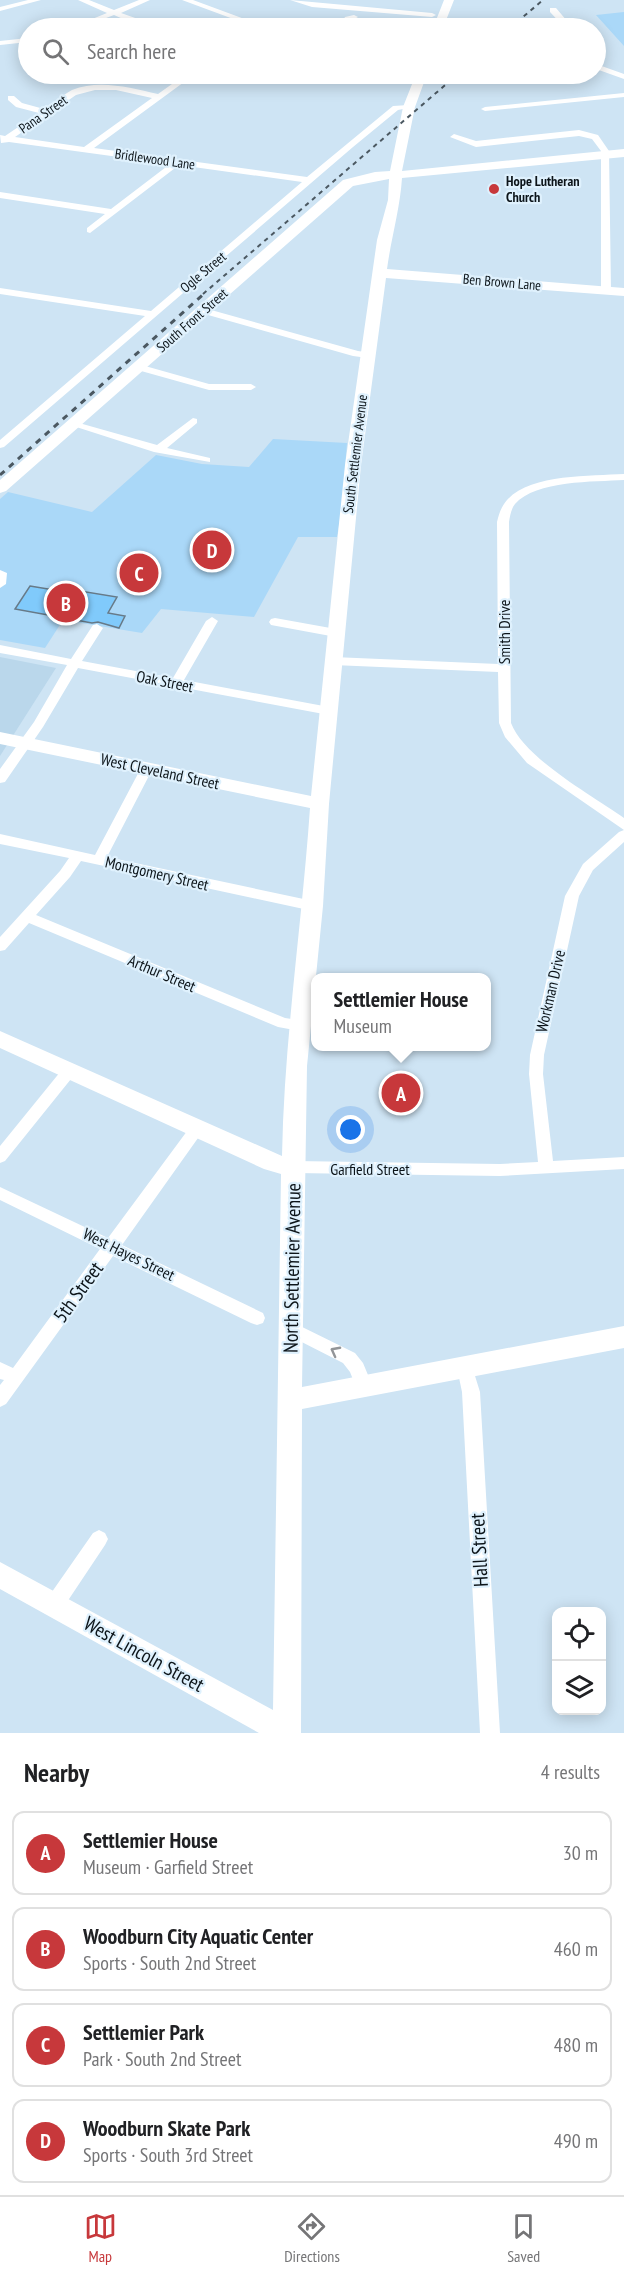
<!DOCTYPE html>
<html lang="en">
<head>
<meta charset="utf-8">
<style>
	:root { --surface:#fff; --page:#f6f6f6; --text:#202124; --muted:#757577; --line:#e0e0e0; --accent:#c7383b }
	body { margin:0; font-family:"PT Sans Narrow",sans-serif; background:var(--page); color:var(--text) }
	.controls { position:absolute; right:18px; bottom:18px; display:grid; overflow:hidden; border-radius:12px; box-shadow:0 3px 15px #0003 }
	.controls button { width:54px; height:54px; display:grid; place-items:center; padding:0; border:0; border-bottom:2px solid var(--line); background:var(--surface); color:var(--text); font:30px sans-serif }
	.you { position:absolute; left:351px; top:1130px; width:21px; height:21px; margin:-15px; border:4px solid #fff; border-radius:50%; background:#1a73e8; box-shadow:0 0 0 9px #1a73e833 }
	.badge { display:grid; place-items:center; width:39px; height:39px; border-radius:50%; background:var(--accent); color:#fff; font-size:20px; font-weight:700 }
	.pin { position:absolute; translate:-50% -50%; border:3px solid #fff; box-shadow:0 2px 6px #0006 }
	.popup { position:absolute; left:311px; top:973px; width:180px; height:78px; box-sizing:border-box; display:grid; place-content:center; border-radius:12px; background:var(--surface); filter:drop-shadow(0 2px 4px #0005); font-size:20px; white-space:nowrap; color:var(--muted) }
	.popup b { font-size:22px; color:var(--text) }
	.popup::after { content:''; position:absolute; left:50%; top:100%; margin-left:-12px; border:12px solid transparent; border-top-color:var(--surface) }
	.list { margin:0; padding:0; list-style:none }
	h2 { display:flex; justify-content:space-between; align-items:center; height:78px; margin:0; padding:0 24px; font-size:26px }
	h2 small { font-size:20px; font-weight:400; color:var(--muted) }
	.list li { display:grid; grid-template-columns:39px 1fr auto; gap:18px; align-items:center; box-sizing:border-box; height:84px; margin:0 12px 12px; padding:0 12px; border:2px solid var(--line); border-radius:12px }
	.list b { display:block; font-size:22px; white-space:nowrap }
	.list p { margin:0; font-size:20px; white-space:nowrap; color:var(--muted) }
	.list em { font-size:20px; font-style:normal; color:var(--muted) }
	.icon { flex:none; width:33px; height:33px; fill:none; stroke:currentColor; stroke-width:2; stroke-linecap:round; stroke-linejoin:round }
	.map { position:relative; flex:none; width:624px; height:1733px; overflow:hidden }
	.search { position:absolute; background:var(--surface); box-shadow:0 3px 15px #0003; left:18px; right:18px; top:18px; height:66px; display:flex; align-items:center; gap:15px; box-sizing:border-box; padding:0 21px; border-radius:33px; color:var(--muted); font-size:22px }
	.sheet { height:462px; background:var(--surface) }
	nav { display:flex; justify-content:space-around; align-items:center; box-sizing:border-box; height:84px; border-top:2px solid var(--line); background:var(--surface); font-size:16px; color:var(--muted) }
	nav a { display:grid; justify-items:center; gap:3px }
	nav .on { color:var(--accent) }
	.map>svg:first-child { display:block }
</style>
</head>
<body>
<div class="map">
<svg width="624" height="1733" viewBox="0 0 624 1733">
	<rect width="100%" height="100%" fill="#cee4f4"/>
	<!-- built -->
	<path fill="#bad7eb" d="M0,657L56,668L0,756Z"/>
	<!-- green -->
	<path fill="#aad8f8" d="M624,12V46L596,15Z
		M273,439L347,443L342,507L337,537H298L254,617L161,609L142,633L63,620L45,648L0,640V499L8,492L92,512L156,455L202,464L249,467Z"/>
	<!-- building -->
	<path fill="#80cafb" stroke="#677a88" stroke-width="1.5" d="M30,586L66,592L68,589L117,597L108,613L125,616L119,628L98,622L92,623L15,609Z
		M387,1084L410,1085V1088H416V1098L409,1097V1103L386,1102Z"/>
	<g fill="none" stroke-linecap="round" stroke-linejoin="round">
		<!-- street -->
		<path fill="#fff" fill-rule="evenodd" d="M28,0H41L0,11V7Z
			M78,0H89L114,10L139,0H150L121,13L138,19L147,28H139L132,23L114,15L80,28H70L107,13Z
			M182,0H193L269,28H259L243,23L230,28H220L236,20Z
			M290,0L432,13L436,15L432,17L312,7Z
			M550,8H556L573,28H565L550,12Z
			M354,15L358,17L351,21L347,28H339L345,17Z
			M28,38V42L0,45V41Z
			M596,64L624,74V79L596,69Z
			M186,74H195L94,148L307,177L393,106L409,105L413,107L398,110L353,147L4,447L0,448V440L145,316L0,294V288L151,311L302,182L179,165L90,233L87,232V228L105,214L0,198V192L111,209L170,164L9,142L1,143L0,135L5,136L39,113L16,107L8,100V96H14L22,103L44,109C53,103 63,95 72,90C100,79 130,88 158,94ZM95,90H116L152,98L84,147L15,137L76,95Z
			M624,93V97L485,111L481,109L485,107Z
			M579,130L598,135L609,151L611,291L606,294L601,291V151L592,139L579,136L476,147L450,137L454,134L476,141Z
			M204,308L358,351L372,353L373,355L368,358L353,356L201,313V309Z
			M138,364L209,384H251L256,387L251,390H209L134,369L133,367Z
			M193,418L197,419V423L167,448L210,458V462L154,452L67,424L72,421L157,445Z
			M624,474V480C594,482 536,480 515,504C511,509 510,516 509,522L511,723C524,758 593,796 624,818V830L527,763L505,737L499,723L498,672L333,665L327,661L333,657L498,664L497,522C499,514 501,507 507,500C530,474 591,476 624,474Z
			M0,570L7,573L6,584L0,588Z
			M212,617L218,621L184,680L329,707L333,708L335,711L333,714L329,715L78,668L43,727L5,782L0,783V769L34,722L67,665L0,653V645L71,659L93,625L97,624L103,628L82,661L173,678L206,621Z
			M275,618L336,629L342,633L336,637L271,625L269,622L271,619Z
			M147,764L153,768L107,857L313,901L320,906L318,910L313,911L81,861L70,877L36,915L285,1018L305,1021L307,1025L305,1029L300,1031L278,1027L29,923L5,950L0,951V937L60,871L69,858L0,844V834L95,855L141,768Z
			M624,830V842L593,870L579,896L544,1055L543,1074L553,1161L624,1157V1169L500,1176L294,1173L288,1171L286,1167L288,1163L294,1161L500,1164L538,1162L529,1074L530,1055L565,896L583,864L619,832Z
			M70,1064L75,1066L77,1070L75,1074L5,1161L0,1163V1146L65,1066Z
			M198,1121L203,1123L206,1127L203,1131L122,1245L263,1313L265,1318L263,1323L257,1325L251,1323L113,1256L6,1404L0,1407V1385L4,1380L0,1379V1362L13,1368L100,1249L0,1200V1187L108,1238L193,1123Z
			M292,1322L355,1353L363,1363L373,1387L370,1392L364,1395L358,1392L350,1372L343,1363L286,1334L284,1329L286,1324Z
			M465,1360L471,1363L480,1392L500,1733H480L462,1392L457,1368L459,1363Z
			M99,1530L105,1533L108,1539L105,1545L61,1611L54,1614L47,1611L45,1605L47,1599L93,1533Z"/>
		<!-- secondary -->
		<path fill="#fff" fill-rule="evenodd" d="M444,0H454L443,28H433Z
			M416,74H427L415,107L402,171L624,149V157L402,178C400,209 391,239 387,269L624,288V296L386,278L361,465L329,804L323,906L307,1066L302,1387L624,1326V1348L302,1409L301,1733H259L0,1589V1562L273,1710L281,1174L264,1169L0,1048V1031L282,1156C284,1040 302,924 310,808L0,744V732L311,796L345,465L377,240L388,200L389,179L353,186L6,491L0,493V480L343,180L375,172L390,171L403,107Z"/>
		<!-- rail-far1 -->
		<path stroke="#4b5861" stroke-width="2" stroke-dasharray="4.5 4.5" stroke-linecap="butt" d="M510,28L543,0
			M203,294L458,74"/>
		<!-- rail -->
		<path stroke="#4b5861" stroke-width="3" stroke-dasharray="6 6" stroke-linecap="butt" d="M0,475L205,293"/>
	</g>
	<!-- one-way arrows -->
	<defs><path id="oneway-chevron" d="M-2-3.5L2.5 0L-2 3.5" fill="none" stroke-width="1.6" stroke-linecap="round" stroke-linejoin="round" transform="scale(1.5)"/></defs>
	<use stroke="#929598" href="#oneway-chevron" transform="translate(335 1351) rotate(-152)"/>
	<!-- markers -->
	<circle fill="#c7383b" stroke="#dff1fd" stroke-width="2" cx="494" cy="189" r="6"/>
	<g text-anchor="middle" dominant-baseline="central" stroke-width="4.5" stroke-linejoin="round" paint-order="stroke">
		<!-- far-street labels -->
		<g font-size="14" fill="#0c1419" stroke="#dff1fd">
			<text transform="translate(43 114) rotate(-35)">Pana Street</text>
			<text transform="translate(155 159) rotate(8)">Bridlewood Lane</text>
			<text transform="translate(203 272) rotate(-40)">Ogle Street</text>
			<text transform="translate(502 282) rotate(5)">Ben Brown Lane</text>
			<text transform="translate(192 320) rotate(-41)">South Front Street</text>
			<text transform="translate(355 454) rotate(-83)">South Settlemier Avenue</text>
		</g>
		<!-- far-poi labels -->
		<g font-size="14" font-weight="bold" fill="#0c1419" stroke="#dff1fd" text-anchor="start">
			<text x="506" y="181">Hope Lutheran<tspan x="506" dy="16">Church</tspan></text>
		</g>
		<!-- street labels -->
		<g font-size="16" fill="#0c1419" stroke="#dff1fd">
			<text transform="translate(504 632) rotate(-90)">Smith Drive</text>
			<text transform="translate(165 681) rotate(11)">Oak Street</text>
			<text transform="translate(160 771) rotate(12)">West Cleveland Street</text>
			<text transform="translate(157 873) rotate(13)">Montgomery Street</text>
			<text transform="translate(162 973) rotate(23)">Arthur Street</text>
			<text transform="translate(550 991) rotate(-77)">Workman Drive</text>
			<text x="370" y="1169">Garfield Street</text>
			<text transform="translate(129 1254) rotate(26)">West Hayes Street</text>
		</g>
		<!-- near-street labels -->
		<g font-size="20" fill="#0c1419" stroke="#dff1fd">
			<text transform="translate(292 1268) rotate(-89)">North Settlemier Avenue</text>
			<text transform="translate(78 1292) rotate(-54)">5th Street</text>
			<text transform="translate(479 1550) rotate(-93)">Hall Street</text>
			<text transform="translate(144 1654) rotate(29)">West Lincoln Street</text>
		</g>
	</g>
</svg>
<div class="controls">
<button><svg class="icon" aria-label="locate" viewBox="0 0 24 24"><circle cx="12" cy="12" r="6"/><path d="M12 2v4M12 18v4M2 12h4M18 12h4"/></svg></button>
<button><svg class="icon" aria-label="layers" viewBox="0 0 24 24"><path d="M12 4l9 5-9 5-9-5zM3 14l9 5 9-5"/></svg></button>
</div>
<div class="you"></div>
<div class="pin badge" style="left:401px;top:1093px">A</div>
<div class="popup"><b>Settlemier House</b>Museum</div>
<div class="pin badge" style="left:66px;top:603px">B</div>
<div class="pin badge" style="left:139px;top:573px">C</div>
<div class="pin badge" style="left:212px;top:550px">D</div>
<div class="search"><svg class="icon" aria-label="search" viewBox="0 0 24 24"><circle cx="10" cy="10" r="6"/><path d="M15 15l6 6"/></svg>Search here</div>
</div>
<section class="sheet">
<h2>Nearby<small>4 results</small></h2>
<ul class="list">
<li><span class="badge">A</span><div><b>Settlemier House</b><p>Museum · Garfield Street</p></div><em>30 m</em></li>
<li><span class="badge">B</span><div><b>Woodburn City Aquatic Center</b><p>Sports · South 2nd Street</p></div><em>460 m</em></li>
<li><span class="badge">C</span><div><b>Settlemier Park</b><p>Park · South 2nd Street</p></div><em>480 m</em></li>
<li><span class="badge">D</span><div><b>Woodburn Skate Park</b><p>Sports · South 3rd Street</p></div><em>490 m</em></li>
</ul>
</section>
<nav>
<a class="on"><svg class="icon" aria-label="map" viewBox="0 0 24 24"><path d="M3 6l6-2 6 2 6-2v14l-6 2-6-2-6 2zM9 4v14M15 6v14"/></svg>Map</a>
<a><svg class="icon" aria-label="directions" viewBox="0 0 24 24"><path d="M12 3l9 9-9 9-9-9zM9 14v-3h6M13 9l2 2-2 2"/></svg>Directions</a>
<a><svg class="icon" aria-label="saved" viewBox="0 0 24 24"><path d="M7 4h10v16l-5-4-5 4z"/></svg>Saved</a>
</nav>
</body>
</html>
